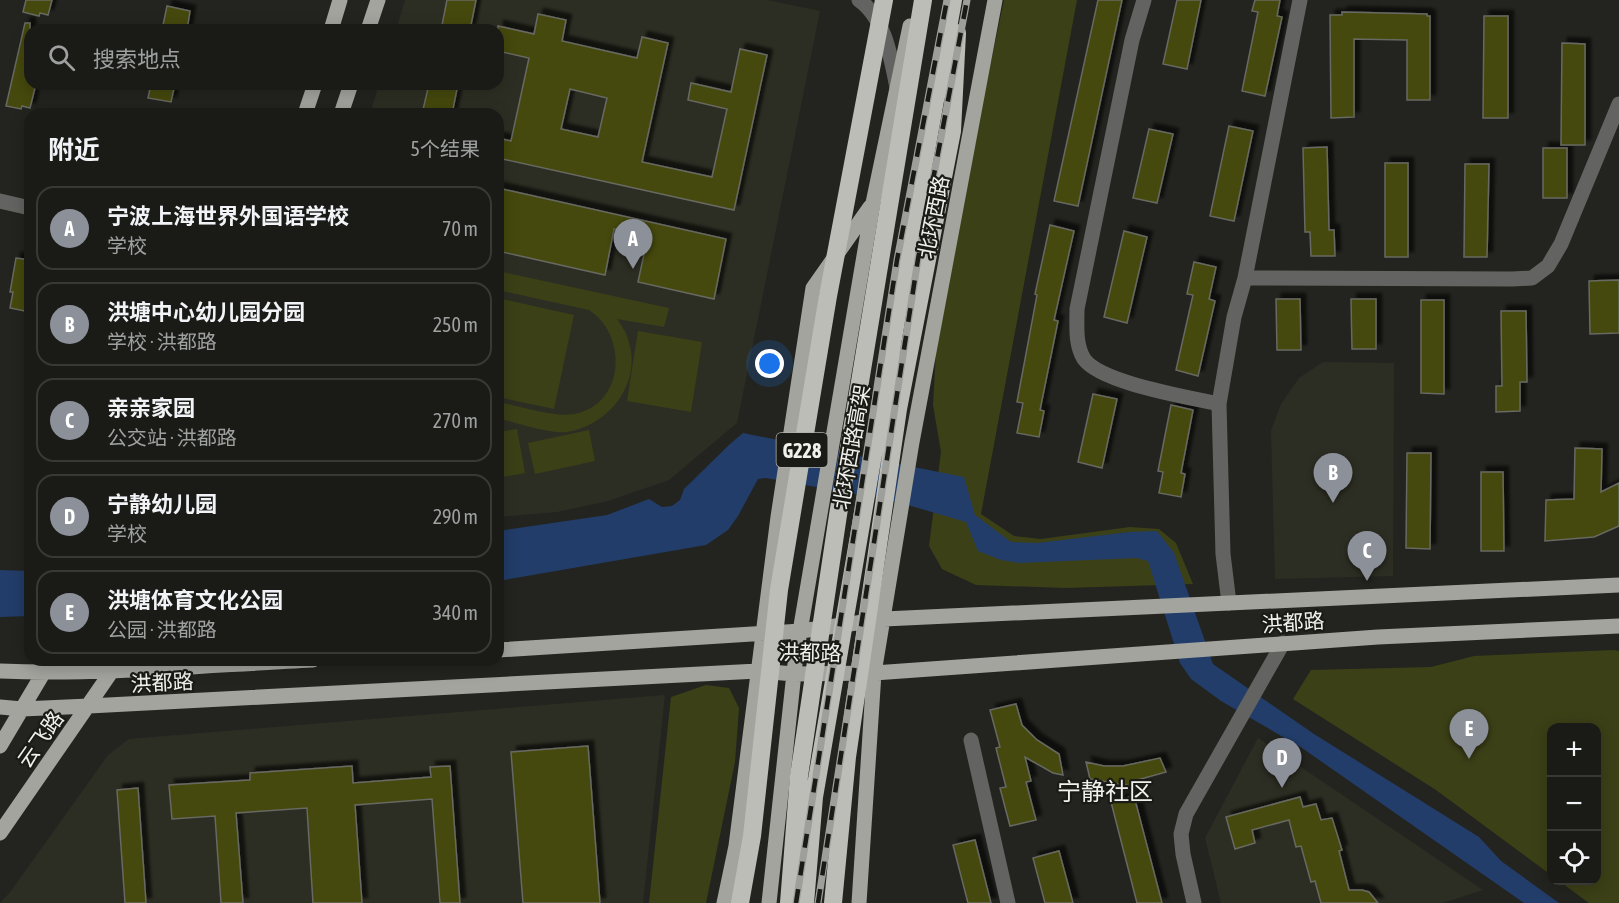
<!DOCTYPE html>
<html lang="zh">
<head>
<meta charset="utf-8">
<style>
	:root { --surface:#1a1b17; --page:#232420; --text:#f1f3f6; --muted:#9fa1a1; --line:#383936; --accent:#8c9099 }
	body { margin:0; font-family:"Asap Condensed","Noto Sans SC",sans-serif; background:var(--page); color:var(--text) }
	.controls { position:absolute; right:18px; bottom:18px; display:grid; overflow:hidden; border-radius:12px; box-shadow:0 3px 15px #0003 }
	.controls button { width:54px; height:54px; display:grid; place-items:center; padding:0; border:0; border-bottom:2px solid var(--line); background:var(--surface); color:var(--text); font:30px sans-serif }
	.you { position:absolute; left:770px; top:364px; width:21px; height:21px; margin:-15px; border:4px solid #fff; border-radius:50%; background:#1a73e8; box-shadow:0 0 0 9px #1a73e833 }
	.badge { display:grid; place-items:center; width:39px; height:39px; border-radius:50%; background:var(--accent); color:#fff; font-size:20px; font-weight:700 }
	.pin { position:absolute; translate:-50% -50px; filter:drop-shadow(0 2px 3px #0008) }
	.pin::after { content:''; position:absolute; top:32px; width:21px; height:18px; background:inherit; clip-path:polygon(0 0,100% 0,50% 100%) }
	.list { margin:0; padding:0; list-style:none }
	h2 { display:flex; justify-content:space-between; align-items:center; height:78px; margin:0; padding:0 24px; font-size:26px }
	h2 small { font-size:20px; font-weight:400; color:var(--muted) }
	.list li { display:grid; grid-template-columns:39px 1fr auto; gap:18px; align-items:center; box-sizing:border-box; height:84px; margin:0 12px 12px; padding:0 12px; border:2px solid var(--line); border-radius:18px }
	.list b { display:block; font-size:22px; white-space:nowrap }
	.list p { margin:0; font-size:20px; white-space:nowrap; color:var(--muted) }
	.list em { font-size:20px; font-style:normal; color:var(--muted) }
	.icon { flex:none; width:33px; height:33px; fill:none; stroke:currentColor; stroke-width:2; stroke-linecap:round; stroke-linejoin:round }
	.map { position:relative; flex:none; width:1619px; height:903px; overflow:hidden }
	.search { position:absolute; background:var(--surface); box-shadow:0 3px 15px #0003; left:24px; top:24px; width:480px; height:66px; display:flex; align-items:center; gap:15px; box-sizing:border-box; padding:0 21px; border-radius:18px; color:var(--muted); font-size:22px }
	.panel { position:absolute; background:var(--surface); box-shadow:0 3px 15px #0003; left:24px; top:108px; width:480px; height:558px; border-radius:18px }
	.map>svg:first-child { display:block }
</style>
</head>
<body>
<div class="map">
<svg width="1619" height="903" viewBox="0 0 1619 903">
	<defs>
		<filter id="shadow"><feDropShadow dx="5.5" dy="-5.5" stdDeviation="1.5" flood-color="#0009"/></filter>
	</defs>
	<rect width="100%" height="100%" fill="#23241f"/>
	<!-- built -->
	<path fill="#2d2e23" d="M405,0H767L820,11L737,423L669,480L608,501L557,512L498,517V114H370L379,84H498V30H396Z
		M1323,362L1394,363L1393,576L1275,579L1271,431L1281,404L1299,378Z
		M665,695L643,903H0L11,891L108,755L129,739Z
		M1258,738L1483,890L1443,903H1221L1205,838Z"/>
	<!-- green -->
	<path fill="#3c4017" d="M1004,0H1077L981,514L1014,536L1041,539L1130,527L1159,529L1176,543L1193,584L1066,588L976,585L942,569L929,546L941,452L933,405L936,351L984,96Z
		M498,271L669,308L664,327L617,319C621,325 626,332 628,339C643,383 609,425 567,432C548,434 517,423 498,418V402C520,406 554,418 575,414C625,404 628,335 589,310L498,290Z
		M498,298L574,315L554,409L498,397Z
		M638,331L702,342L691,412L627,401Z
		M517,429L525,473L498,478V432Z
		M589,430L595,461L535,474L528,443Z
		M1614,650L1619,651V903H1589L1559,881L1596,880V728H1552L1551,875L1436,790L1293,699L1311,670L1431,667L1474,656Z
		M706,685L729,688L739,708L735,762L706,903H649L671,697Z"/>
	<!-- water -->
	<path fill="#223d69" d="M743,433L964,477L975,515L1011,542L1037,543L1129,532L1157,531L1174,553L1213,664L1314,734L1479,837L1501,861L1559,903H1524L1302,748L1221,701L1191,679L1180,663L1148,561L1136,558L1019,563L1001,560L978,551L966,522L894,501L766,478L758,479L738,516L728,530L706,545L498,581V531L607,515L649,499L662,507L672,506L680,500L684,489L730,444Z
		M0,570L30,571V616L0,617Z"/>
	<!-- building -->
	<path fill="#444807" stroke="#686962" stroke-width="1.5" fill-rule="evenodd" filter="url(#shadow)" d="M26,0H52L48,15L40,13L39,16L23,12Z
		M447,0H476L470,30H441Z
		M1098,0H1122L1078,206L1054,201Z
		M1177,0H1201L1187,69L1163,64Z
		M1255,0H1280L1277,16L1282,17L1265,96L1242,91L1258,12L1252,11Z
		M167,6L190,11L187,30H162Z
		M1342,12L1427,14V16H1430V100H1407V40L1354,39V117L1331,118L1330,15H1342Z
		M538,14L566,20L562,41L637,58L642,37L668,43L642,162L712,177L727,109L688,100L691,83L731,92L740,49L767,55L734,210L498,158V138L511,141L529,58L498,51V26L534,34ZM570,89L607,98L598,137L561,129Z
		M1484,16H1508V118H1483Z
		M25,23H30V84H36L30,108L22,106L21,109L6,106Z
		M1562,43L1585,44V145H1561Z
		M151,84H175L171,102L148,98Z
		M429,84H458L452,114H422Z
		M1229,126L1253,131L1234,221L1210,216Z
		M1149,129L1173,134L1157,203L1133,198Z
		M1327,147L1329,230H1334L1335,256H1311L1310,232H1305L1303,148Z
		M1543,148H1567V198H1543Z
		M1385,163H1408V257H1385Z
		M1465,164H1489L1487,257H1464Z
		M498,188L726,239L714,299L638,282L648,236L614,229L605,275L498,251Z
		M1050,225L1074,231L1054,320L1058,321L1040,410L1044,411L1039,437L1017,433L1023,403L1017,402L1037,295L1035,294Z
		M1124,231L1147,237L1127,323L1104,317Z
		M16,258L30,260V312L10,308L13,292H10Z
		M1194,262L1216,267L1209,299L1215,301L1198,376L1176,370L1193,295L1187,294Z
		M1619,280V333L1590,334L1589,281Z
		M1276,299H1300L1301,350H1277Z
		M1351,299H1376V349H1352Z
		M1421,300H1444V394L1421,393Z
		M1501,311H1526L1527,382H1520V411L1496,412V386H1502Z
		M1093,394L1117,399L1102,468L1078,462Z
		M1171,405L1193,410L1181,473L1185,474L1181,497L1159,493L1163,472L1158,471Z
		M1575,448L1602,449L1601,492L1619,483V526L1594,537L1545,541L1546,500L1574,499Z
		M1407,453H1431L1430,549L1406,548Z
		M1481,472H1503L1504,551H1481Z
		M1016,704L1022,725L1037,740L1059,754L1063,775L1053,773L1025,757L1031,781L1026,782L1036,820L1010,826L1000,788L1006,787L996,748L1000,747L990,710Z
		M588,746L600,903H523L511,752Z
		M1160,758L1166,772L1130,782L1131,786L1090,779L1086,762L1104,766H1123Z
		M352,766L353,783L431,777L430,767L450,766L460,903H440L432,799L355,805L362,903H313L307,808L236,813L243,903H221L215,816L172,819L169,785L250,780V773Z
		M138,788L146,903H125L117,790Z
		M1134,796L1162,903H1137L1111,802Z
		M1300,797L1303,807L1316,804L1321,820L1332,818L1342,850L1339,851L1349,890H1362L1369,892L1378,903H1321L1315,881L1311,882L1301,846L1296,847L1289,820L1252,830L1255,843L1235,849L1226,817Z
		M975,840L991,903H968L953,845Z
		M1059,851L1073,903H1045L1033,858Z"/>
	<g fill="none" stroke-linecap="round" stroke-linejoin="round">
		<!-- minor -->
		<path stroke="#636461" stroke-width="15" d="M859,0C885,18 891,58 897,88
			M1144,0L1132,40L1077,309C1077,325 1075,345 1084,359C1101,383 1188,397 1219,404
			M0,201L30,208
			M1245,278L1512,279L1532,278L1548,266L1561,244L1619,104
			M1229,603L1223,554L1219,404L1234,317L1245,278L1300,0
			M971,740L1008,903
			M1194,903L1183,854L1181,834L1186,814L1283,643"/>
		<!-- major -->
		<path stroke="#a3a49e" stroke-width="15" d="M331,30L340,0
			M368,30L378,0
			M305,114L315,84
			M341,114L351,84
			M498,650L801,631L884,619L1619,585
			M0,671C104,675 209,665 313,660
			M0,707L22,709L89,706L758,671L794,674L874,673L1378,637L1619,626
			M0,746L51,660
			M0,833L116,665
			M724,903L736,846L778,517L813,288L870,207
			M769,903L796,655L873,203L910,26
			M859,903L874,673L912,442L995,0"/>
		<!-- highway -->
		<path stroke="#bcbdb6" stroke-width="18" d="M740,903L752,836L779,590L828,296L884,0
			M789,903L799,776L838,515L923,0
			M805,903L814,797L910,240L953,0
			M833,903L847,757L898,409L952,131L957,33"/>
		<defs>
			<path id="rail" d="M796,903L897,260L947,0
				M818,903L918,259L967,0"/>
		</defs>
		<!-- rail casing -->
		<use href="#rail" stroke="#9e9f9a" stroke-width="7"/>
		<!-- rail -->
		<use href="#rail" stroke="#1a1b16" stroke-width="4.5" stroke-dasharray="14" stroke-linecap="butt"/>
	</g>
	<g text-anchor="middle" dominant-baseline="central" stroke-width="4.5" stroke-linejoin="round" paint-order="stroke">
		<!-- shield labels -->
		<rect fill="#1a1b16" stroke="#b0b0ac" stroke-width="1.5" x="776.5" y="433" width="51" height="34" rx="4.5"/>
		<g font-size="20" font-weight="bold" fill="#f0f0ec">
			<text x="802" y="450">G228</text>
		</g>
		<!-- street labels -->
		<g font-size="21" fill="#f0f0ec" stroke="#1a1b16">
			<text transform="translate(933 217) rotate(-79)">北环西路</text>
			<text transform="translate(851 447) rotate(-80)">北环西路高架</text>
			<text transform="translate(1293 622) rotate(-4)">洪都路</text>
			<text transform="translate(810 652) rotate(1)">洪都路</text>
			<text transform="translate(162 682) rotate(-3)">洪都路</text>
			<text transform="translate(40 739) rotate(-55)">云飞路</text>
		</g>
		<!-- quarter labels -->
		<g font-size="24" fill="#f0f0ec" stroke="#1a1b16">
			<text x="1105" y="791">宁静社区</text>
		</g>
	</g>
</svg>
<div class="controls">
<button>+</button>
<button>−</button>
<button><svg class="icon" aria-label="locate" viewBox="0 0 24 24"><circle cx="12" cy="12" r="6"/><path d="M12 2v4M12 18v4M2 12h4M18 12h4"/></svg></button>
</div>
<div class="you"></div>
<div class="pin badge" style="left:633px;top:269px">A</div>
<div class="pin badge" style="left:1333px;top:503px">B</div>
<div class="pin badge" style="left:1367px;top:581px">C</div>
<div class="pin badge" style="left:1282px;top:788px">D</div>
<div class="pin badge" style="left:1469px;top:759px">E</div>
<div class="search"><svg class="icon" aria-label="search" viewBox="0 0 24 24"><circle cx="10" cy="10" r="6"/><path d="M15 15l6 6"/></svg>搜索地点</div>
<section class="panel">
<h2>附近<small>5个结果</small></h2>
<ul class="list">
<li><span class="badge">A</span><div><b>宁波上海世界外国语学校</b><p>学校</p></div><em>70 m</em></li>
<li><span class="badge">B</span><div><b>洪塘中心幼儿园分园</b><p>学校 · 洪都路</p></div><em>250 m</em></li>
<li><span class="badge">C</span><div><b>亲亲家园</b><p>公交站 · 洪都路</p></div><em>270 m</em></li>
<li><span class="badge">D</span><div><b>宁静幼儿园</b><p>学校</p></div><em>290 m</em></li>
<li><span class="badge">E</span><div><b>洪塘体育文化公园</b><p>公园 · 洪都路</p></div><em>340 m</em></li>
</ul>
</section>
</div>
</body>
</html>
